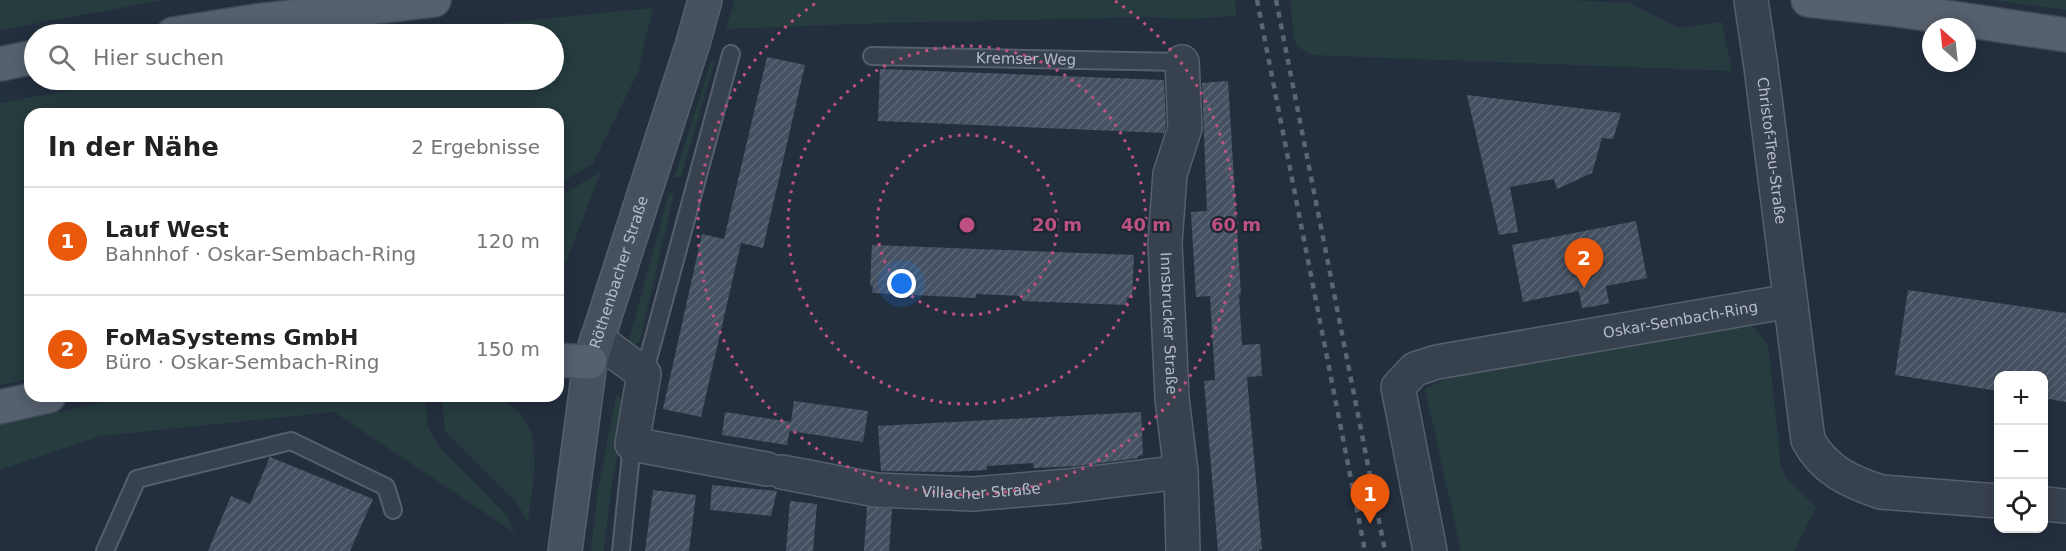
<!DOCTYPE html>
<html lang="de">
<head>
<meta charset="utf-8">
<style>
	:root { --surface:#fff; --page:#f2f2f2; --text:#222; --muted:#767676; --line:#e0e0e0; --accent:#ea580c }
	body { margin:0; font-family:"DejaVu Sans",sans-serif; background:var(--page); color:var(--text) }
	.controls { position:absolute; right:18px; bottom:18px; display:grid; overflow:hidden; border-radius:12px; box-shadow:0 3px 15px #0003 }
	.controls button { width:54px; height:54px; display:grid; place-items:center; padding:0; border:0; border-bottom:2px solid var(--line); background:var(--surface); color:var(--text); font:30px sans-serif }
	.compass { position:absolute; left:1922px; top:18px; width:54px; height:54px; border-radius:50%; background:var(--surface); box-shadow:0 3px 15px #0003; rotate:333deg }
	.you { position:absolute; left:902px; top:284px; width:21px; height:21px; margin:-15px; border:4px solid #fff; border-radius:50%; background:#1a73e8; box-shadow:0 0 0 9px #1a73e833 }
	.badge { display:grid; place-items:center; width:39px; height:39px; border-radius:50%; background:var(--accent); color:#fff; font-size:20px; font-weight:700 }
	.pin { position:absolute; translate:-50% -50px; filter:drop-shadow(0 2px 3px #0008) }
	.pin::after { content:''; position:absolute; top:32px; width:21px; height:18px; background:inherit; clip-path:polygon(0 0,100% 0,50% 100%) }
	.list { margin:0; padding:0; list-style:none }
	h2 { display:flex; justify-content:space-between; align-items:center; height:78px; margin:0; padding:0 24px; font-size:26px }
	h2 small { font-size:20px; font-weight:400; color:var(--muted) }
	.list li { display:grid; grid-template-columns:39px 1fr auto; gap:18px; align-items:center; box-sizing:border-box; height:108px; padding:0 24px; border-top:2px solid var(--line) }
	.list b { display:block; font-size:22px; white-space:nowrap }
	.list p { margin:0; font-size:20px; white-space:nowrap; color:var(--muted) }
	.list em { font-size:20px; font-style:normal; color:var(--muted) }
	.icon { flex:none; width:33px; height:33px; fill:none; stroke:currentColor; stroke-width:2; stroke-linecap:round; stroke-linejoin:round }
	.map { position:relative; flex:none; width:2066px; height:551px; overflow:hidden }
	.search { position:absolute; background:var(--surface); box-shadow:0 3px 15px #0003; left:24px; top:24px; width:540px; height:66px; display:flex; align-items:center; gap:15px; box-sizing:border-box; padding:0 21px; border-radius:33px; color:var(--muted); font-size:22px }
	.panel { position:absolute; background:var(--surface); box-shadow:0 3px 15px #0003; left:24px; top:108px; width:540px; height:294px; border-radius:18px }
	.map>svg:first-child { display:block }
</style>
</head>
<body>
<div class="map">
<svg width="2066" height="551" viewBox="0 0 2066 551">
	<defs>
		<pattern id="building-hatch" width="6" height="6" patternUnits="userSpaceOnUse" patternTransform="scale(1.5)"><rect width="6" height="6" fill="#455162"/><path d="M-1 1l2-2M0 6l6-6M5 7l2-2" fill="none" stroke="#5d6877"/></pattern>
	</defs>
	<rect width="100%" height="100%" fill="#242f3e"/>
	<!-- grass -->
	<path fill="#263c3f" d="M0,0H164L0,30Z
		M735,0H1235L1237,16L1185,19L1148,17L883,23L726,29Z
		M1290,0H1569L1630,3L1679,28L1722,22L1732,71L1311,55L1297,46L1294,37Z
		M1991,0H2066V10Z
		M653,8L638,72L593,163L558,185V114H30V379L0,385V103L124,80H554V34H391Z
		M712,59L715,61L681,177H674Z
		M601,171L567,260L558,271V198Z
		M669,193L674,194L640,341L634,345L628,343Z
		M1750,323L1768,344L1781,465L1785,477L1816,507L1794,551H1461L1425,389L1452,376Z
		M132,396H425L428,427L439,447L507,516L515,533L334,412L101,436L0,470V425Z
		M442,396H492C500,398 506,402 512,407C547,431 532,485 528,521L516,502L445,431Z
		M616,396L628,400L611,490L604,551H591L597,494Z"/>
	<!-- building -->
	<path fill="url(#building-hatch)" d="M767,57L805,65L763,248L724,239Z
		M880,69L1164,80L1166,125L1164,133L878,121Z
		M1228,81L1241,295L1239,294L1242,345L1260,344L1262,376L1247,377L1262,549H1259V551H1218L1204,381L1215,380L1210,296L1196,297L1191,212L1207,211L1202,83Z
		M1467,95L1621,113L1613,139L1602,138L1592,173L1557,189L1554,179L1510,187L1518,232L1499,235Z
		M1636,221L1647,278L1606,286L1609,303L1596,306L1582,308L1579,291L1523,302L1512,245Z
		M702,234L741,243L701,417L663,409Z
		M872,245L1134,255L1132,298H1127V305L1022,301L1023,296L976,294V298L872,293L873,286L870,285Z
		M1908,290L2066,313V402L2043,398V375H1998V391L1895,375Z
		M794,401L868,411L863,442L790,431V429L787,445L722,435L725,412L791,422Z
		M1141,412L1143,455L1138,456V458L1078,466L1034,468L1033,463L987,466V470L948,472L881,471L878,426Z
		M270,457L373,499L350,551H208L231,496L250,504Z
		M712,485L777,491L771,516L710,510Z
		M653,490L696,495L689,551H645Z
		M790,501L817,504L813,551H786Z
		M867,507L892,509L889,551H864Z"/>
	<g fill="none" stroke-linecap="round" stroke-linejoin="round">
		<defs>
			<g id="lane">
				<path id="s1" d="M872,56L1182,62"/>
				<path d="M644,374L731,54"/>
				<path d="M105,551L137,479L291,441L386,487L393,510"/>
				<path d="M621,551L632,444"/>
			</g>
			<g id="street">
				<path id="s2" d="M1751,0L1761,67L1808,440C1824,470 1850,482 1881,492L1998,501"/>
				<path id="s3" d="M1182,62L1185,128L1170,174L1165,243L1172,398L1181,472L1183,551"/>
				<path d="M597,339L644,374L632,444L767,469"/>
				<path id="s4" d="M782,472L876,490L973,494L1068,486L1181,472"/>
				<path d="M2044,504L2066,506"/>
				<path id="s5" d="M1430,551L1398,387L1415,369L1437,362L1790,301"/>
			</g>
			<g id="secondary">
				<path id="s6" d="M565,551L590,362L693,43L705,0"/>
			</g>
			<path id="primary" d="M1808,0L1892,9L2066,35
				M173,34L256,21L434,0
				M0,64L34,57
				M558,360L590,362
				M0,407L49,396"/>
		</defs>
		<!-- lane casing -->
		<use href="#lane" stroke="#565f6c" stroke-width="20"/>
		<!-- street casing -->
		<use href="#street" stroke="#565f6c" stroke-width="36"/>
		<!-- secondary casing -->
		<use href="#secondary" stroke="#565f6c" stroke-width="36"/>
		<!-- primary casing -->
		<use href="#primary" stroke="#414a57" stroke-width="36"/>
		<!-- lane -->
		<use href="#lane" stroke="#38414e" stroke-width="16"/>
		<!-- street -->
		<use href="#street" stroke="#38414e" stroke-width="33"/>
		<!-- secondary -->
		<use href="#secondary" stroke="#465061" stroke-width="33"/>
		<!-- primary -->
		<use href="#primary" stroke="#56606e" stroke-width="33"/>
		<!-- rail -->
		<path stroke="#5a6575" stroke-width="4.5" stroke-dasharray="6 6" stroke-linecap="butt" d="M1257,0L1365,551
			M1276,0L1385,551"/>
	</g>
	<!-- distance rings -->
	<g fill="none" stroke="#bd5182" stroke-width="3" stroke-dasharray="3 6">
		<circle cx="967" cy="225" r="90"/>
		<circle cx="967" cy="225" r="179"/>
		<path d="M1115 1A269 269 0 1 1 819 1"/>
	</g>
	<g text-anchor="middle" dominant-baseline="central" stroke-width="4.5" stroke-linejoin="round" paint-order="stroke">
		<!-- street labels -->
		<g font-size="15" fill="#b4bcc9" stroke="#1d2633">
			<text stroke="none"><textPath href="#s1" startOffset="154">Kremser Weg</textPath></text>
			<text stroke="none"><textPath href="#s2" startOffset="152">Christof-Treu-Straße</textPath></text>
			<text stroke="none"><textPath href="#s6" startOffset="285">Röthenbacher Straße</textPath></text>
			<text stroke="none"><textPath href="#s5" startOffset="462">Oskar-Sembach-Ring</textPath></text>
			<text stroke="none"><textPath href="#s3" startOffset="264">Innsbrucker Straße</textPath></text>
			<text stroke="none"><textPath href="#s4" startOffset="201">Villacher Straße</textPath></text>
		</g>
	</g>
	<circle cx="967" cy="225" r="9" fill="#bd5182" stroke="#1d2633" stroke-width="3"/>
	<g font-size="18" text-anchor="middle" font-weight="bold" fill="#bd5182" stroke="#1d2633" stroke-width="4.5" stroke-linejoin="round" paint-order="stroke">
		<text x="1057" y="231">20 m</text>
		<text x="1146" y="231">40 m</text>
		<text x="1236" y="231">60 m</text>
	</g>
</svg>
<div class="controls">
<button>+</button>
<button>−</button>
<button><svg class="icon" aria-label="locate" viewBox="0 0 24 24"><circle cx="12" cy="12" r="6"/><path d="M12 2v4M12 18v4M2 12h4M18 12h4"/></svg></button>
</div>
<svg class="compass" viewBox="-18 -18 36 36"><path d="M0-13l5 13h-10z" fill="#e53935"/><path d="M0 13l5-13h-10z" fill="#767676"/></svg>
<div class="you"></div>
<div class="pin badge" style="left:1370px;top:524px">1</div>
<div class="pin badge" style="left:1584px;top:288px">2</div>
<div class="search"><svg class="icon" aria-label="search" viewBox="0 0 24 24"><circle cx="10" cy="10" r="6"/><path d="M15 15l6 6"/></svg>Hier suchen</div>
<section class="panel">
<h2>In der Nähe<small>2 Ergebnisse</small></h2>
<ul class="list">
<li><span class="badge">1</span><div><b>Lauf West</b><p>Bahnhof · Oskar-Sembach-Ring</p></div><em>120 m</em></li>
<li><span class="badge">2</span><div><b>FoMaSystems GmbH</b><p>Büro · Oskar-Sembach-Ring</p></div><em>150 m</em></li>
</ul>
</section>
</div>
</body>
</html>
